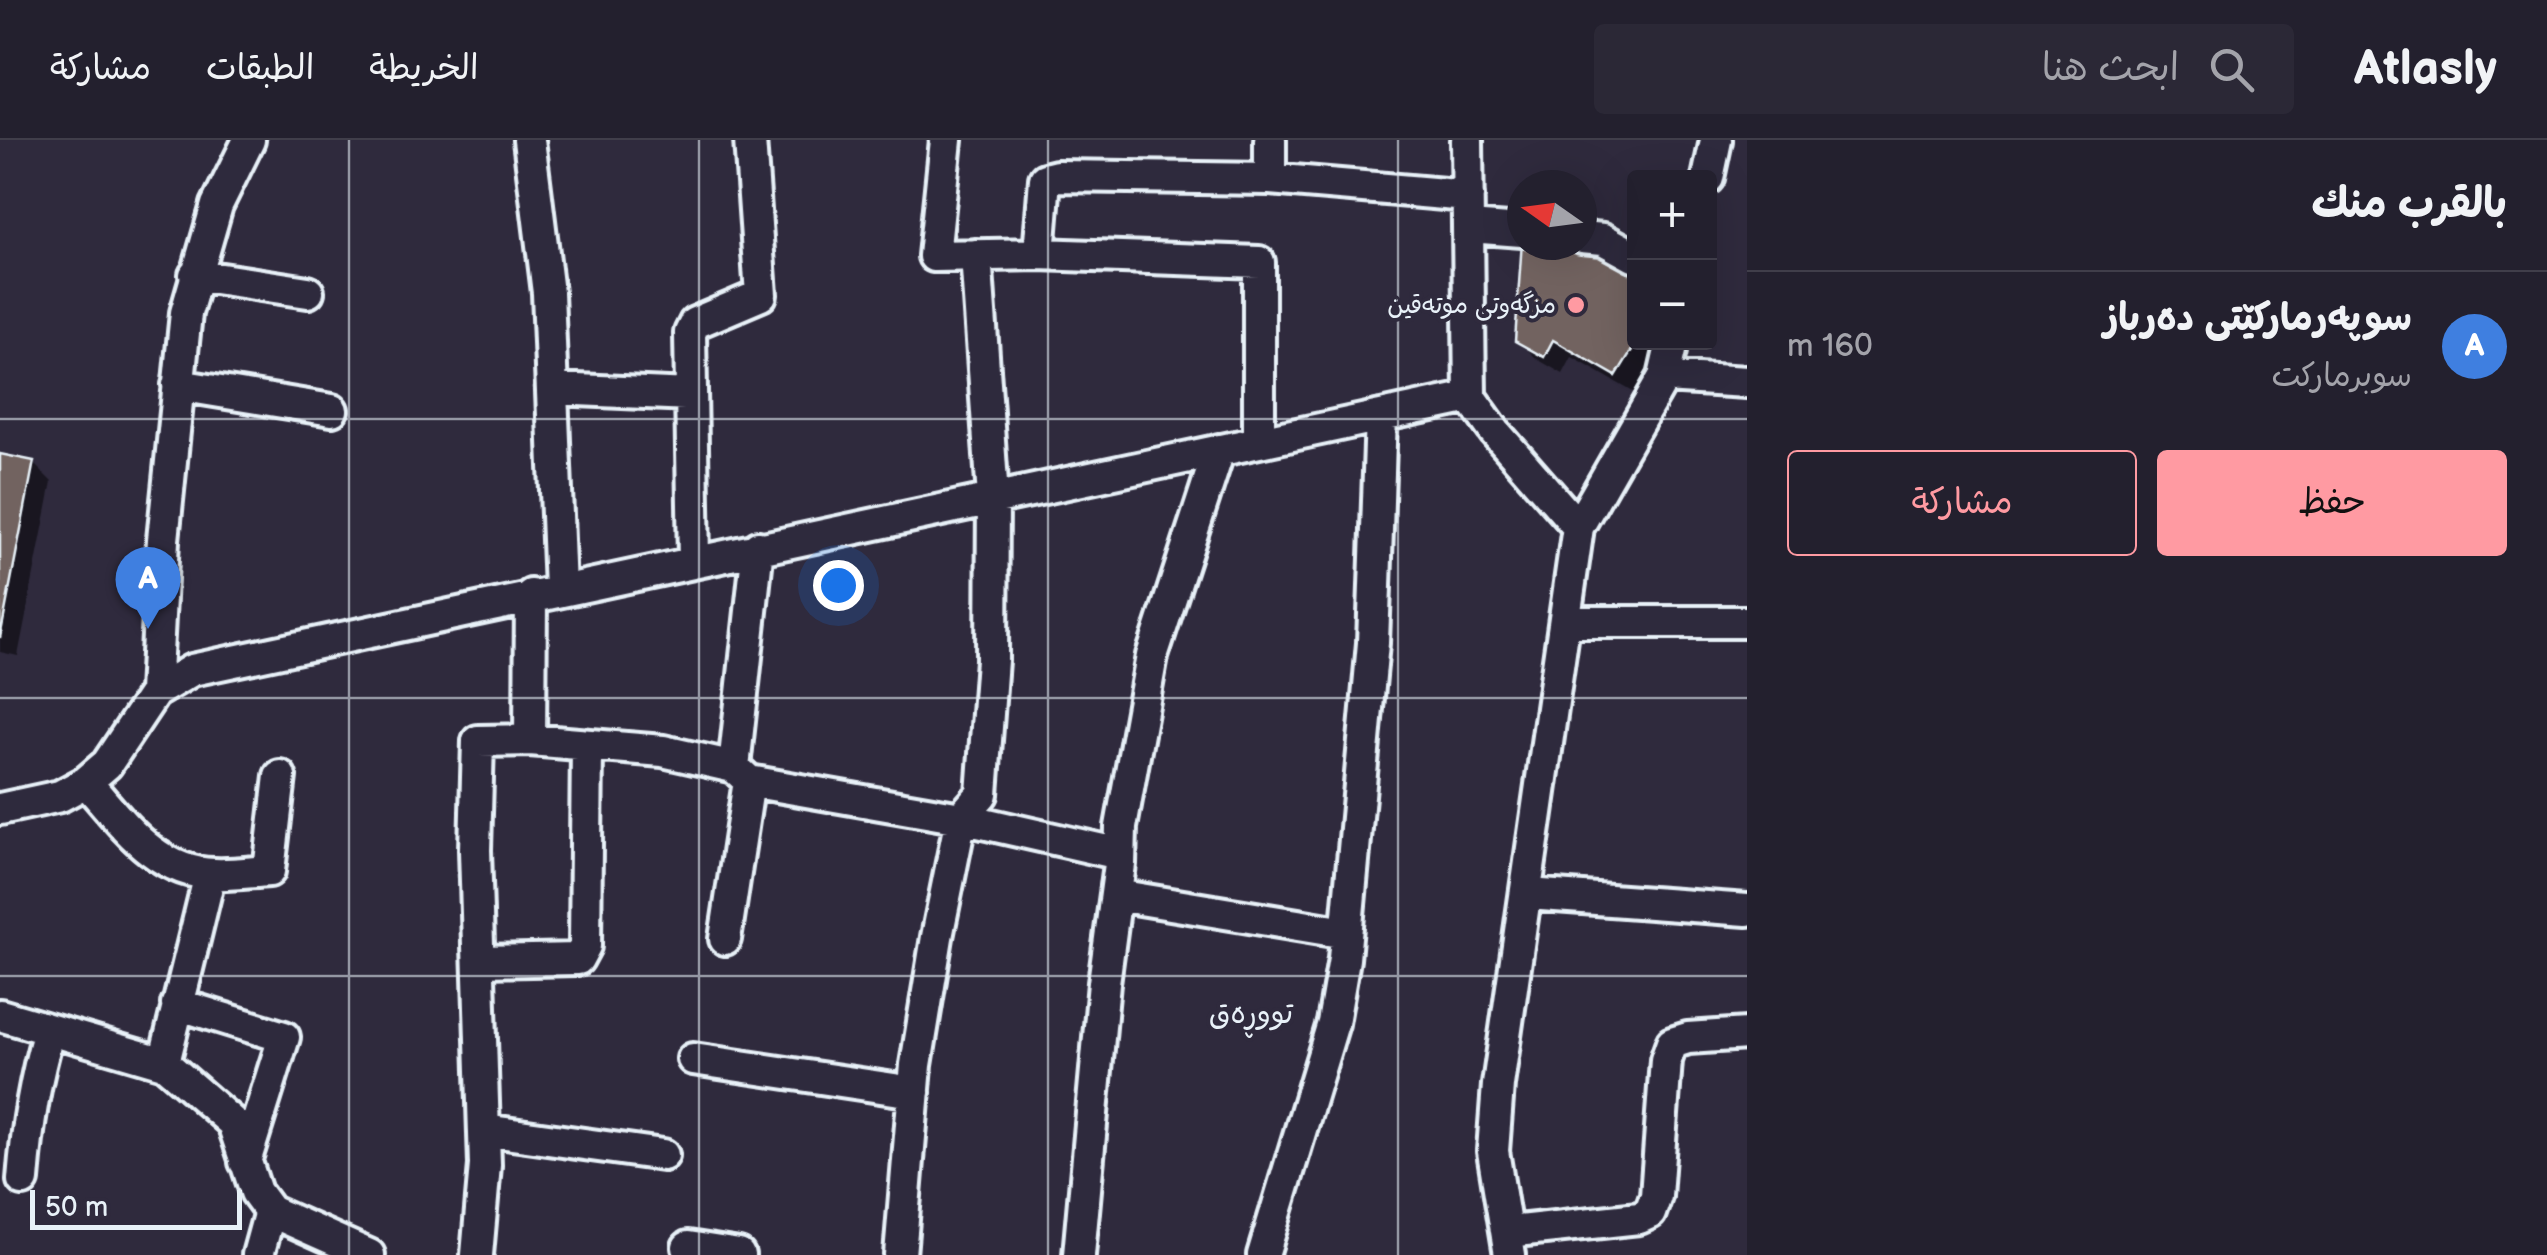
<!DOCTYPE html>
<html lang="ar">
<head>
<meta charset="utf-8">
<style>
	:root { --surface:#23202e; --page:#2b2836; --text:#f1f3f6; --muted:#a3a3aa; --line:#403e4a; --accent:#ff9aa2 }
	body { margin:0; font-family:"Balsamiq Sans","Playpen Sans Arabic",sans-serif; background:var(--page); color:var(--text); direction:rtl }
	.controls { position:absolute; right:30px; top:30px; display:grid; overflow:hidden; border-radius:10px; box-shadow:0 10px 40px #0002 }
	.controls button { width:90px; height:90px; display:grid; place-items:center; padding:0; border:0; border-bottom:2px solid var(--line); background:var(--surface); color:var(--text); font:50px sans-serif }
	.compass { position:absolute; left:1507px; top:30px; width:90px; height:90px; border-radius:50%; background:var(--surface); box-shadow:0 10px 40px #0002; rotate:284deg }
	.scale { position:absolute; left:30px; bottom:25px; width:212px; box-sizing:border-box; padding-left:10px; border:5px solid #e8f1f8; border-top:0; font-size:28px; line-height:35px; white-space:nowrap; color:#e8f1f8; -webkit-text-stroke:8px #2f2a3d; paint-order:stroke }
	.you { position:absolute; left:838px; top:445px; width:35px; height:35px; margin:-25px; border:8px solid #fff; border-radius:50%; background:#1a73e8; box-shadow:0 0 0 15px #1a73e833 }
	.badge { display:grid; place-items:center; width:65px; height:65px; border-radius:50%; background:var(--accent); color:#fff; font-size:32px; font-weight:700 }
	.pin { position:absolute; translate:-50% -82px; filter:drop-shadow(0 2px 5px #0008) }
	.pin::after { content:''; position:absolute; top:52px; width:35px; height:30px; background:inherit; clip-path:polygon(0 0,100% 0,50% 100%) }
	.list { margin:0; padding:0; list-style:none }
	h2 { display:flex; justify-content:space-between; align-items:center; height:130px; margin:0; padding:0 40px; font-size:42px }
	h2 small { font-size:32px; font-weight:400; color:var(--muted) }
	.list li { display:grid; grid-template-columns:65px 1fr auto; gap:30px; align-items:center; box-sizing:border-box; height:150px; padding:0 40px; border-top:2px solid var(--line) }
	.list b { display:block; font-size:38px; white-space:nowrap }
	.list p { margin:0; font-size:32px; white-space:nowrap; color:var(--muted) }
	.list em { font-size:32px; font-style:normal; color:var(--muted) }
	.actions { display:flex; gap:20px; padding:30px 40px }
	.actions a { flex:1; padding:22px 0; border:2px solid var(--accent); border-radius:10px; text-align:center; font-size:35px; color:var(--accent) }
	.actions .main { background:var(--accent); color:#111 }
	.icon { flex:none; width:55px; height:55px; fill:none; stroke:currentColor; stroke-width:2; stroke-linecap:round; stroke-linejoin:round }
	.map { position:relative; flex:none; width:1747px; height:1115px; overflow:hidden; direction:ltr }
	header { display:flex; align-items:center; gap:60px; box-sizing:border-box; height:140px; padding:0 50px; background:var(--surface); border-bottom:2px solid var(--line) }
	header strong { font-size:48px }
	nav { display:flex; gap:55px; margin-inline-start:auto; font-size:35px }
	.search { width:700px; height:90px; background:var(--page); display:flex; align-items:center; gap:25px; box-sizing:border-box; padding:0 35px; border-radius:10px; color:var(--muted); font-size:38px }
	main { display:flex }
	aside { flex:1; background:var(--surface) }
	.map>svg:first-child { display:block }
</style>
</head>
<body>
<header>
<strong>Atlasly</strong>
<div class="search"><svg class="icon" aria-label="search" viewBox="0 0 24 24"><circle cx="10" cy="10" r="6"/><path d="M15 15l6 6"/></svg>ابحث هنا</div>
<nav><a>الخريطة</a><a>الطبقات</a><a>مشاركة</a></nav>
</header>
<main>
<aside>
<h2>بالقرب منك<small></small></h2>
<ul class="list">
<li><span class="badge" style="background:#3f7fe0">A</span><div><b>سوپەرمارکێتی دەرباز</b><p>سوبرماركت</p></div><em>160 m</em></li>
</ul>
<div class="actions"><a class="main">حفظ</a><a>مشاركة</a></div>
</aside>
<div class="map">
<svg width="1747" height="1115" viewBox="0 0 1747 1115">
	<rect width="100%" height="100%" fill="#2f2a3d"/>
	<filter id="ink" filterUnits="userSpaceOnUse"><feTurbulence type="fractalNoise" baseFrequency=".01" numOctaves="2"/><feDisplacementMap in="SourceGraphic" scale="20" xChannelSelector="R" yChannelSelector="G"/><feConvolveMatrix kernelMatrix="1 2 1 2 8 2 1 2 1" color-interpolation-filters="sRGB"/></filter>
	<g filter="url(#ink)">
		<!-- shadow -->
		<path fill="#0007" d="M1552,105L1588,106L1634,133V202H1666L1635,253L1572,217L1563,234L1537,219L1518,200Z
			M0,317L33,323L52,342L18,516L0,512Z"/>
		<!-- building -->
		<path fill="#726460" stroke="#e8f1f8" stroke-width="2.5" d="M1522,101V105H1582L1634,130L1637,202L1616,236L1553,200L1544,217L1515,201Z
			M0,314L34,321L0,498Z"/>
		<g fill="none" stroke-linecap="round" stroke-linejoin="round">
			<defs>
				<path id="street" d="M529,0L548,153L560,449
					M946,0L934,116L1039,114L1259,122V301
					M1270,0V39
					M1467,0L1470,257L1495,292L1578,387L1498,945L1493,1011L1510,1115
					M1708,38L1716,0
					M1469,87L1522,91
					M1582,97L1603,99L1634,116
					M1039,114L1045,39L1057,36L1270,39L1468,56
					M195,135L308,152
					M1664,237L1747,242
					M178,245L332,270
					M554,249L691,255
					M1578,387L1664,237L1672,202
					M694,421L690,193L695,183L761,155L750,0
					M1565,482H1747
					M155,552L163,400L186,173L217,65L249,0
					M530,600L531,455
					M734,627L758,407
					M86,642C122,682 155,733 214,734C232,735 251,732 269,731L280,636
					M0,669L60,656L86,642L107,624L155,552L192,530L1470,257
					M1528,754L1747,770
					M1116,755L1346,793
					M725,799L749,641
					M479,821L578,819L585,806L587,607
					M177,864L284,897L245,1022
					M0,875L164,923L233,983L256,1052L270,1071L369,1115
					M693,919L914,952
					M164,923L210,734
					M484,990L663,1015
					M23,1040C27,988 34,941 49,891
					M1508,1092L1639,1078L1650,1073L1656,1056L1666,920L1672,903L1688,898L1747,894
					M688,1107L739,1115
					M258,1115L270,1071
					M477,1115L485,1025L475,710L478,601L530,600L663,611L734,627L749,641L961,678L1120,714
					M900,1115L916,925L937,797L961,678L982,654L992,520L993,358L976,115
					M1079,1115L1104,843L1120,724L1121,687L1152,516L1219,310
					M1263,1115L1333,883L1344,819L1373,503L1381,276"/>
			</defs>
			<!-- street casing -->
			<use href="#street" stroke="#e8f1f8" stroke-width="38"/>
			<!-- street -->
			<use href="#street" stroke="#2f2a3d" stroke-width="30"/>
		</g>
	</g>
	<!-- grid -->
	<path fill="none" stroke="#e8f1f8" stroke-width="2.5" stroke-opacity="0.55" d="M349,0V1115M699,0V1115M1048,0V1115M1398,0V1115M0,279H1747M0,558H1747M0,836H1747"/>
	<!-- markers -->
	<circle fill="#ff9aa2" stroke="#2f2a3d" stroke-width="4" cx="1576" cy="165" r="10"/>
	<g text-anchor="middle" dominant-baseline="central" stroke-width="8" stroke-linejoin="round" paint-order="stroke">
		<!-- poi labels -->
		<g font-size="25" fill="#e8f1f8" stroke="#2f2a3d" text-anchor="end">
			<text x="1556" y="165">مزگەوتی موتەقین</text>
		</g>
		<!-- quarter labels -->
		<g font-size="30" fill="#e8f1f8" stroke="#2f2a3d">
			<text x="1251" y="874">تووڕەق</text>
		</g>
	</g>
</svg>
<div class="controls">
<button>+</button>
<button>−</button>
</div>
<svg class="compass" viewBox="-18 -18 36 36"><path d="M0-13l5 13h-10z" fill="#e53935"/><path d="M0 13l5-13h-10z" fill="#a3a3aa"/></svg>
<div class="scale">50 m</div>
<div class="you"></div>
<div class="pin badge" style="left:148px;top:489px;background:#3f7fe0">A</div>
</div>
</main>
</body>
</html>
